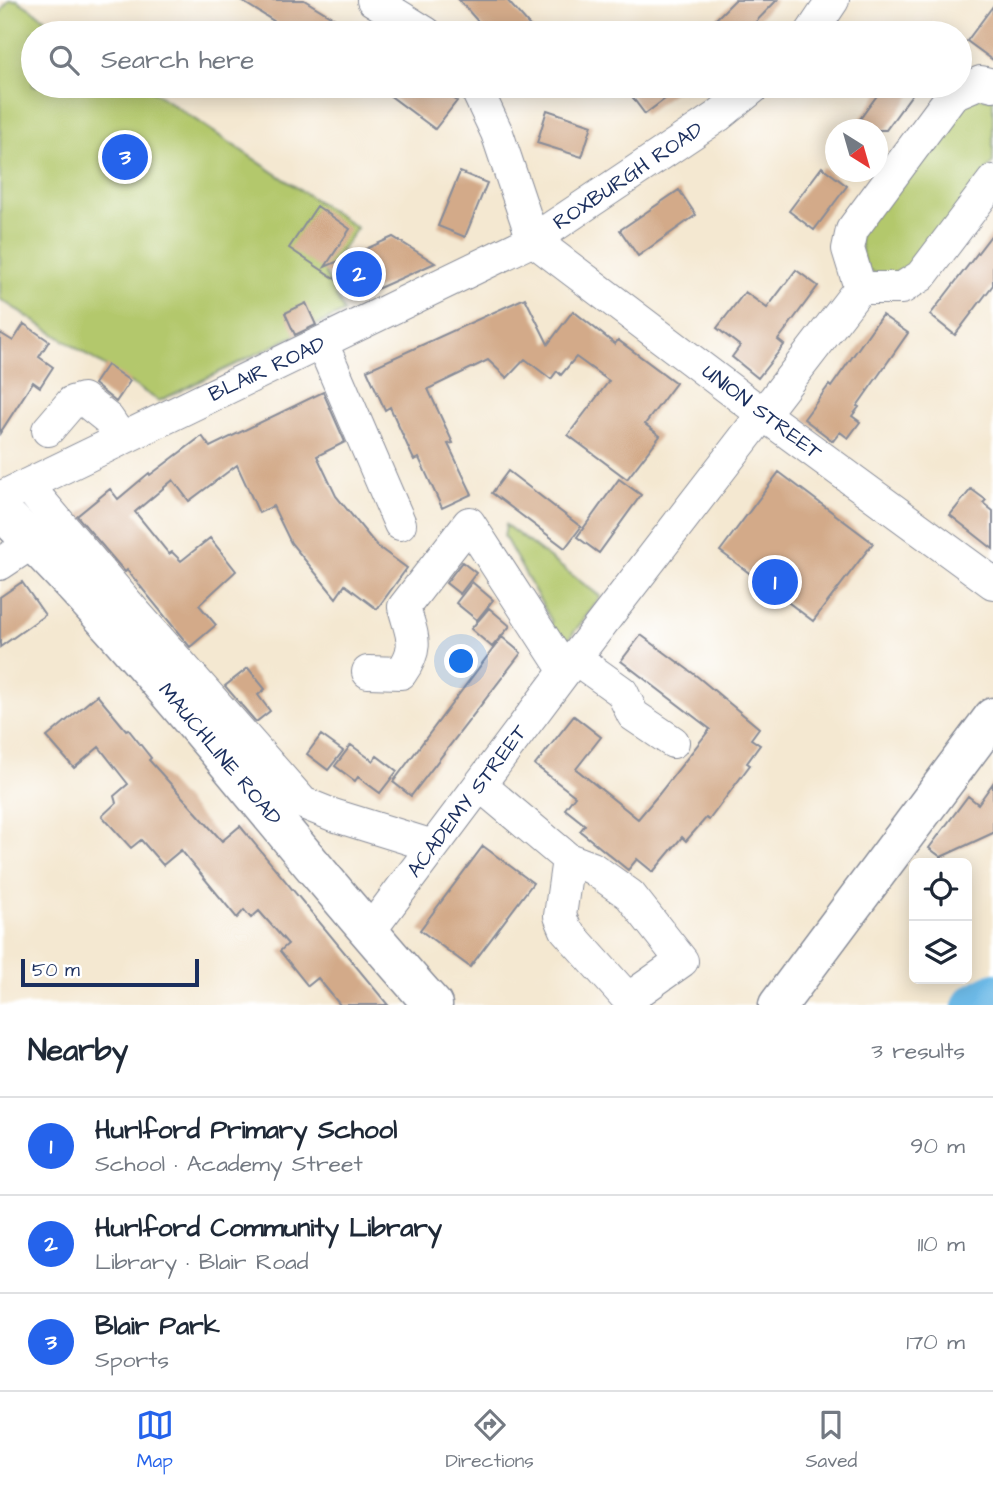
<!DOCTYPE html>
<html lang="en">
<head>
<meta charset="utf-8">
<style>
	:root { --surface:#fff; --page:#f2f2f3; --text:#1f2937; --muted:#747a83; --line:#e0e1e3; --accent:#2563eb }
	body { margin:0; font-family:"Architects Daughter",sans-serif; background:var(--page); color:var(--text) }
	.controls { position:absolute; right:21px; bottom:21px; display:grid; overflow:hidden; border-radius:10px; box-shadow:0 4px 18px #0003 }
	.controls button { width:63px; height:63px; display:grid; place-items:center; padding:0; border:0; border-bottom:2px solid var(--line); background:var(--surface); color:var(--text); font:35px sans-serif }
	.compass { position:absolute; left:825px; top:119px; width:63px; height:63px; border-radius:50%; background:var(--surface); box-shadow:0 4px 18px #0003; rotate:143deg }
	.scale { position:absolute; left:21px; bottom:18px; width:178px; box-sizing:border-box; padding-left:7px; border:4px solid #1b2f5e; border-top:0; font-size:19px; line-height:24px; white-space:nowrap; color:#1b2f5e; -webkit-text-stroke:5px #fff; paint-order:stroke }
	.you { position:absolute; left:462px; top:662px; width:24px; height:24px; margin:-18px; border:5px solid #fff; border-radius:50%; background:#1a73e8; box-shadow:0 0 0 10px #1a73e833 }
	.badge { display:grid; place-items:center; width:46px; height:46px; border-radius:50%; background:var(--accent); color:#fff; font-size:23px; font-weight:700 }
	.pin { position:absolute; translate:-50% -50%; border:4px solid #fff; box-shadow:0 2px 7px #0006 }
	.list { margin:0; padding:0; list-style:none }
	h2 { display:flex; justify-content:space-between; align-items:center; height:91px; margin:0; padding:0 28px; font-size:30px }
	h2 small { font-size:23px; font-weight:400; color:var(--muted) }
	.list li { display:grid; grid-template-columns:46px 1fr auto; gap:21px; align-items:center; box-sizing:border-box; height:98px; padding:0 28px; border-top:2px solid var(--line) }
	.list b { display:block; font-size:26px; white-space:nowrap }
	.list p { margin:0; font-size:23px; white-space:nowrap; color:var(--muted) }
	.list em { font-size:23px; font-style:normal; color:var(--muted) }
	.icon { flex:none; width:38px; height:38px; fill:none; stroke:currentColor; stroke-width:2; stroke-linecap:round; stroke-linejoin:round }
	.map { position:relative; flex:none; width:993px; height:1005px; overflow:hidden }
	.search { position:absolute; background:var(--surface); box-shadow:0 4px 18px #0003; left:21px; right:21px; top:21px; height:77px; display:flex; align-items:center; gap:18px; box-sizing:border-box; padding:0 24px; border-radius:38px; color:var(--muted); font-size:26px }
	.sheet { height:385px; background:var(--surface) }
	nav { display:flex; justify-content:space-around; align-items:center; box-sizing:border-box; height:98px; border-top:2px solid var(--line); background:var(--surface); font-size:19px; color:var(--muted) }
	nav a { display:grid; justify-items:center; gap:4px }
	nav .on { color:var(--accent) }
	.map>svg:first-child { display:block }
</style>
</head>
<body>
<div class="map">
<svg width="993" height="1005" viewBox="0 0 993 1005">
	<rect width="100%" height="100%" fill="#fff"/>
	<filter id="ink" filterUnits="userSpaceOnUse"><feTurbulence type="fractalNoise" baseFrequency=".0143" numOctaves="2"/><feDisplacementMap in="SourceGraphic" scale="14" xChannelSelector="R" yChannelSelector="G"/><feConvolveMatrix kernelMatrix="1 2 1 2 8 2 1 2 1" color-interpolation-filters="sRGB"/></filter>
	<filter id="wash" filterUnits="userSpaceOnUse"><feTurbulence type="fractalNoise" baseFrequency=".00686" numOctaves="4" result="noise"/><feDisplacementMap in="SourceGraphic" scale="28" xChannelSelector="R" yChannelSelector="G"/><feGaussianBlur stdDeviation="1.57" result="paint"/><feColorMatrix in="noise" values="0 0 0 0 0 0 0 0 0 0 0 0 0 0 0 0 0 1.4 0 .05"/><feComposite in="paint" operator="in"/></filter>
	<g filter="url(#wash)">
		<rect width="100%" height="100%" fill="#f4e8d1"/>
		<!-- green -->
		<path fill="#b3c86c" stroke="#677c65" stroke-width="2" d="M9,0H17L67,33H33V86H145L357,228L325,273L344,312L159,401L0,299V13Z
			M969,97L993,98V162L918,264L884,278L865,268L858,232Z
			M506,525L601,597L564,645L546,631L552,622L504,536Z"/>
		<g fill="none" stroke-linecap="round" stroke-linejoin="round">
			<!-- river -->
			<path stroke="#6dbae7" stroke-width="42" d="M974,1005L993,994"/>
		</g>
		<g id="blocks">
			<!-- building -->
			<path fill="#d3aa89" d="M240,0H304L358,33H293Z
				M459,0H507L536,33H488Z
				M735,0H777L745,33H702Z
				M993,6V60L967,41Z
				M377,86H437L457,101L435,129Z
				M624,86H682L645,114Z
				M884,86H918L886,130H852Z
				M547,110L592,125L582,157L537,143Z
				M822,167L847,186L814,230L789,211Z
				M460,172L487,183L465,237L438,226Z
				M679,190L696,215L638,256L620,230Z
				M317,206L350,229L325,267L393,237L435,263L361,296L289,248Z
				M993,233V285L955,335L930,315Z
				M796,270L818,286L778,340L784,345L758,378L732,357L740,346L717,328L745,292L767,308Z
				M525,298L548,344L573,311L615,344L618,340L676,383L645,424L660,436L627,479L568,435L609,381L576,357L561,375L557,371L551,379L525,359L507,378L488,360L428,389L453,443L448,444L472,494L442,508L419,458L414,460L390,407L385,410L367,370Z
				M306,303L316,325L295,335L285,313Z
				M882,315L908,333L857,406L859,407L852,416L860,422L848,438L840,432L833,441L804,419L829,385L831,387Z
				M24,324L49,341L39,357L53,367L40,387L33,382L0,433V333L13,341Z
				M107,365L130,381L116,402L94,384Z
				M323,392L345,442L317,456L336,496L377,546L407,568L377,609L345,585L336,598L291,543L273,506L259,513L237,465L189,501L173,480L135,512L169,554L172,552L181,561L210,538L236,571L199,605L216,625L190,647L127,570L125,572L77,516L110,489L118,499L149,473L150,475L202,436L210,447Z
				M508,471L581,527L565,548L492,493Z
				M779,472L873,543L813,621L720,551Z
				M619,479L641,495L599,553L577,537Z
				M971,489L986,500L983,503L993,511V549L950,515Z
				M462,562L476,573L460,594L446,583Z
				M22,582L45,615L0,647V597Z
				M472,582L493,600L477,620L456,603Z
				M489,608L510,626L492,647L471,629Z
				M641,635L698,677L759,728L751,739L760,745L747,763L750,765L709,820L706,818L686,841L682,837L653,872L637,859L628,870L580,831L585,825L565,809L575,796L535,765L574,716L601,737L576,769L638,819L659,794L710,729L621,661Z
				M502,637L521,653L411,796L393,782Z
				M248,668L265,689L258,695L270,711L256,722L225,686Z
				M97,695L126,730L128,729L151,758L149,760L222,841L240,826L388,1005H340L318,978L308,986L280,951L288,944L259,911L251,918L244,910L237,918L181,850L163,865L141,840L131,848L102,816L116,803L114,796L128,784L99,747L74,768L47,737Z
				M321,735L343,751L328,770L307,754Z
				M351,745L373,761L377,756L397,771L380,793L358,777L355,781L335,766Z
				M993,783V833L941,857L929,848L968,796L978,804Z
				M483,846L533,883L470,967L420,930Z"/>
		</g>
	</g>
	<g filter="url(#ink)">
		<use href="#blocks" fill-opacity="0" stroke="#888c98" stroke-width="2"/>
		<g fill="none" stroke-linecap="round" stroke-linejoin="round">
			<defs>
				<path id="minor" d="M373,0L426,33
					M811,33L833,0
					M475,86L497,133L533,240
					M533,240L764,415L993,583
					M860,288L848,249L852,230L953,94L981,82L993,85
					M322,343L400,524
					M48,430L72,402L83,399L108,419L121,438
					M27,485L132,609L303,803L333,815L433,846
					M0,498L533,240L718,116L755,86
					M0,564L33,542
					M576,659L622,692L633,715L673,742
					M368,672L401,673C420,646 412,637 404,607L469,523L565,671
					M480,785L568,859L592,868L630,895L682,961L628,999L566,930L560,916L568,859
					M369,932L565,671L860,288H902L921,276L993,181"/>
				<path id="major" d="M0,510C78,585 148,668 217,750C288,836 359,922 433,1005
					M778,1005L993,717"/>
			</defs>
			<!-- minor casing -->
			<use href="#minor" stroke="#888c98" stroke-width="34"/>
			<!-- major casing -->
			<use href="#major" stroke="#888c98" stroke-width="41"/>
			<!-- minor -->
			<use href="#minor" stroke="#fff" stroke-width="32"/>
			<!-- major -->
			<use href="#major" stroke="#fff" stroke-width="38"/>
		</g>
	</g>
	<g text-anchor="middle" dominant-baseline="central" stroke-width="7" stroke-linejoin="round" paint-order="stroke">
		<!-- street labels -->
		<g font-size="21" fill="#1b2f5e" stroke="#fff">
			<text transform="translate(628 176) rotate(-34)">ROXBURGH ROAD</text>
			<text transform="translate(267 369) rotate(-25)">BLAIR ROAD</text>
			<text transform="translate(762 412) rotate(37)">UNION STREET</text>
			<text transform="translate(220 754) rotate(50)">MAUCHLINE ROAD</text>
			<text transform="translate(467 801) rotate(-53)">ACADEMY STREET</text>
		</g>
	</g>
</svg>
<div class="controls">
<button><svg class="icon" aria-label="locate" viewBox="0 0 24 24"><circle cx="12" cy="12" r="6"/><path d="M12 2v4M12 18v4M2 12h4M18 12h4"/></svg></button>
<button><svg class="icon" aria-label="layers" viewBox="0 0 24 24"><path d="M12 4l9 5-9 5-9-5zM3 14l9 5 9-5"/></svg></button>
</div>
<svg class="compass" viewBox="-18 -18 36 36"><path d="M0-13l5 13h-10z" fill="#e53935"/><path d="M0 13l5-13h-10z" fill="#747a83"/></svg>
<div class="scale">50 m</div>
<div class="you"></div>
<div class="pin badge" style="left:775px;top:582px">1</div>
<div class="pin badge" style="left:359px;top:274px">2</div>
<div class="pin badge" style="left:125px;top:157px">3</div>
<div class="search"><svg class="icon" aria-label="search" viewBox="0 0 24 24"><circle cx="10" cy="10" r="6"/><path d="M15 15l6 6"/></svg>Search here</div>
</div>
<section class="sheet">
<h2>Nearby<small>3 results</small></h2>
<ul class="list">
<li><span class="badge">1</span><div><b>Hurlford Primary School</b><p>School · Academy Street</p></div><em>90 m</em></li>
<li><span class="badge">2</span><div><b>Hurlford Community Library</b><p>Library · Blair Road</p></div><em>110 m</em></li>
<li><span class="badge">3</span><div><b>Blair Park</b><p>Sports</p></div><em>170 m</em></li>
</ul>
</section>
<nav>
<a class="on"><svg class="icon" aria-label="map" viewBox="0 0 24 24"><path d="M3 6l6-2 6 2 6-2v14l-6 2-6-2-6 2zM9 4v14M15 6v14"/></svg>Map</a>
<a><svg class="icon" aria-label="directions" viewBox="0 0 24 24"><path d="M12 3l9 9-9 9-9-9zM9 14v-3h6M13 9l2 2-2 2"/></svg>Directions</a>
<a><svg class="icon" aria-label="saved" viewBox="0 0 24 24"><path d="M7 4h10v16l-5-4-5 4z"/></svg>Saved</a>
</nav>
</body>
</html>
